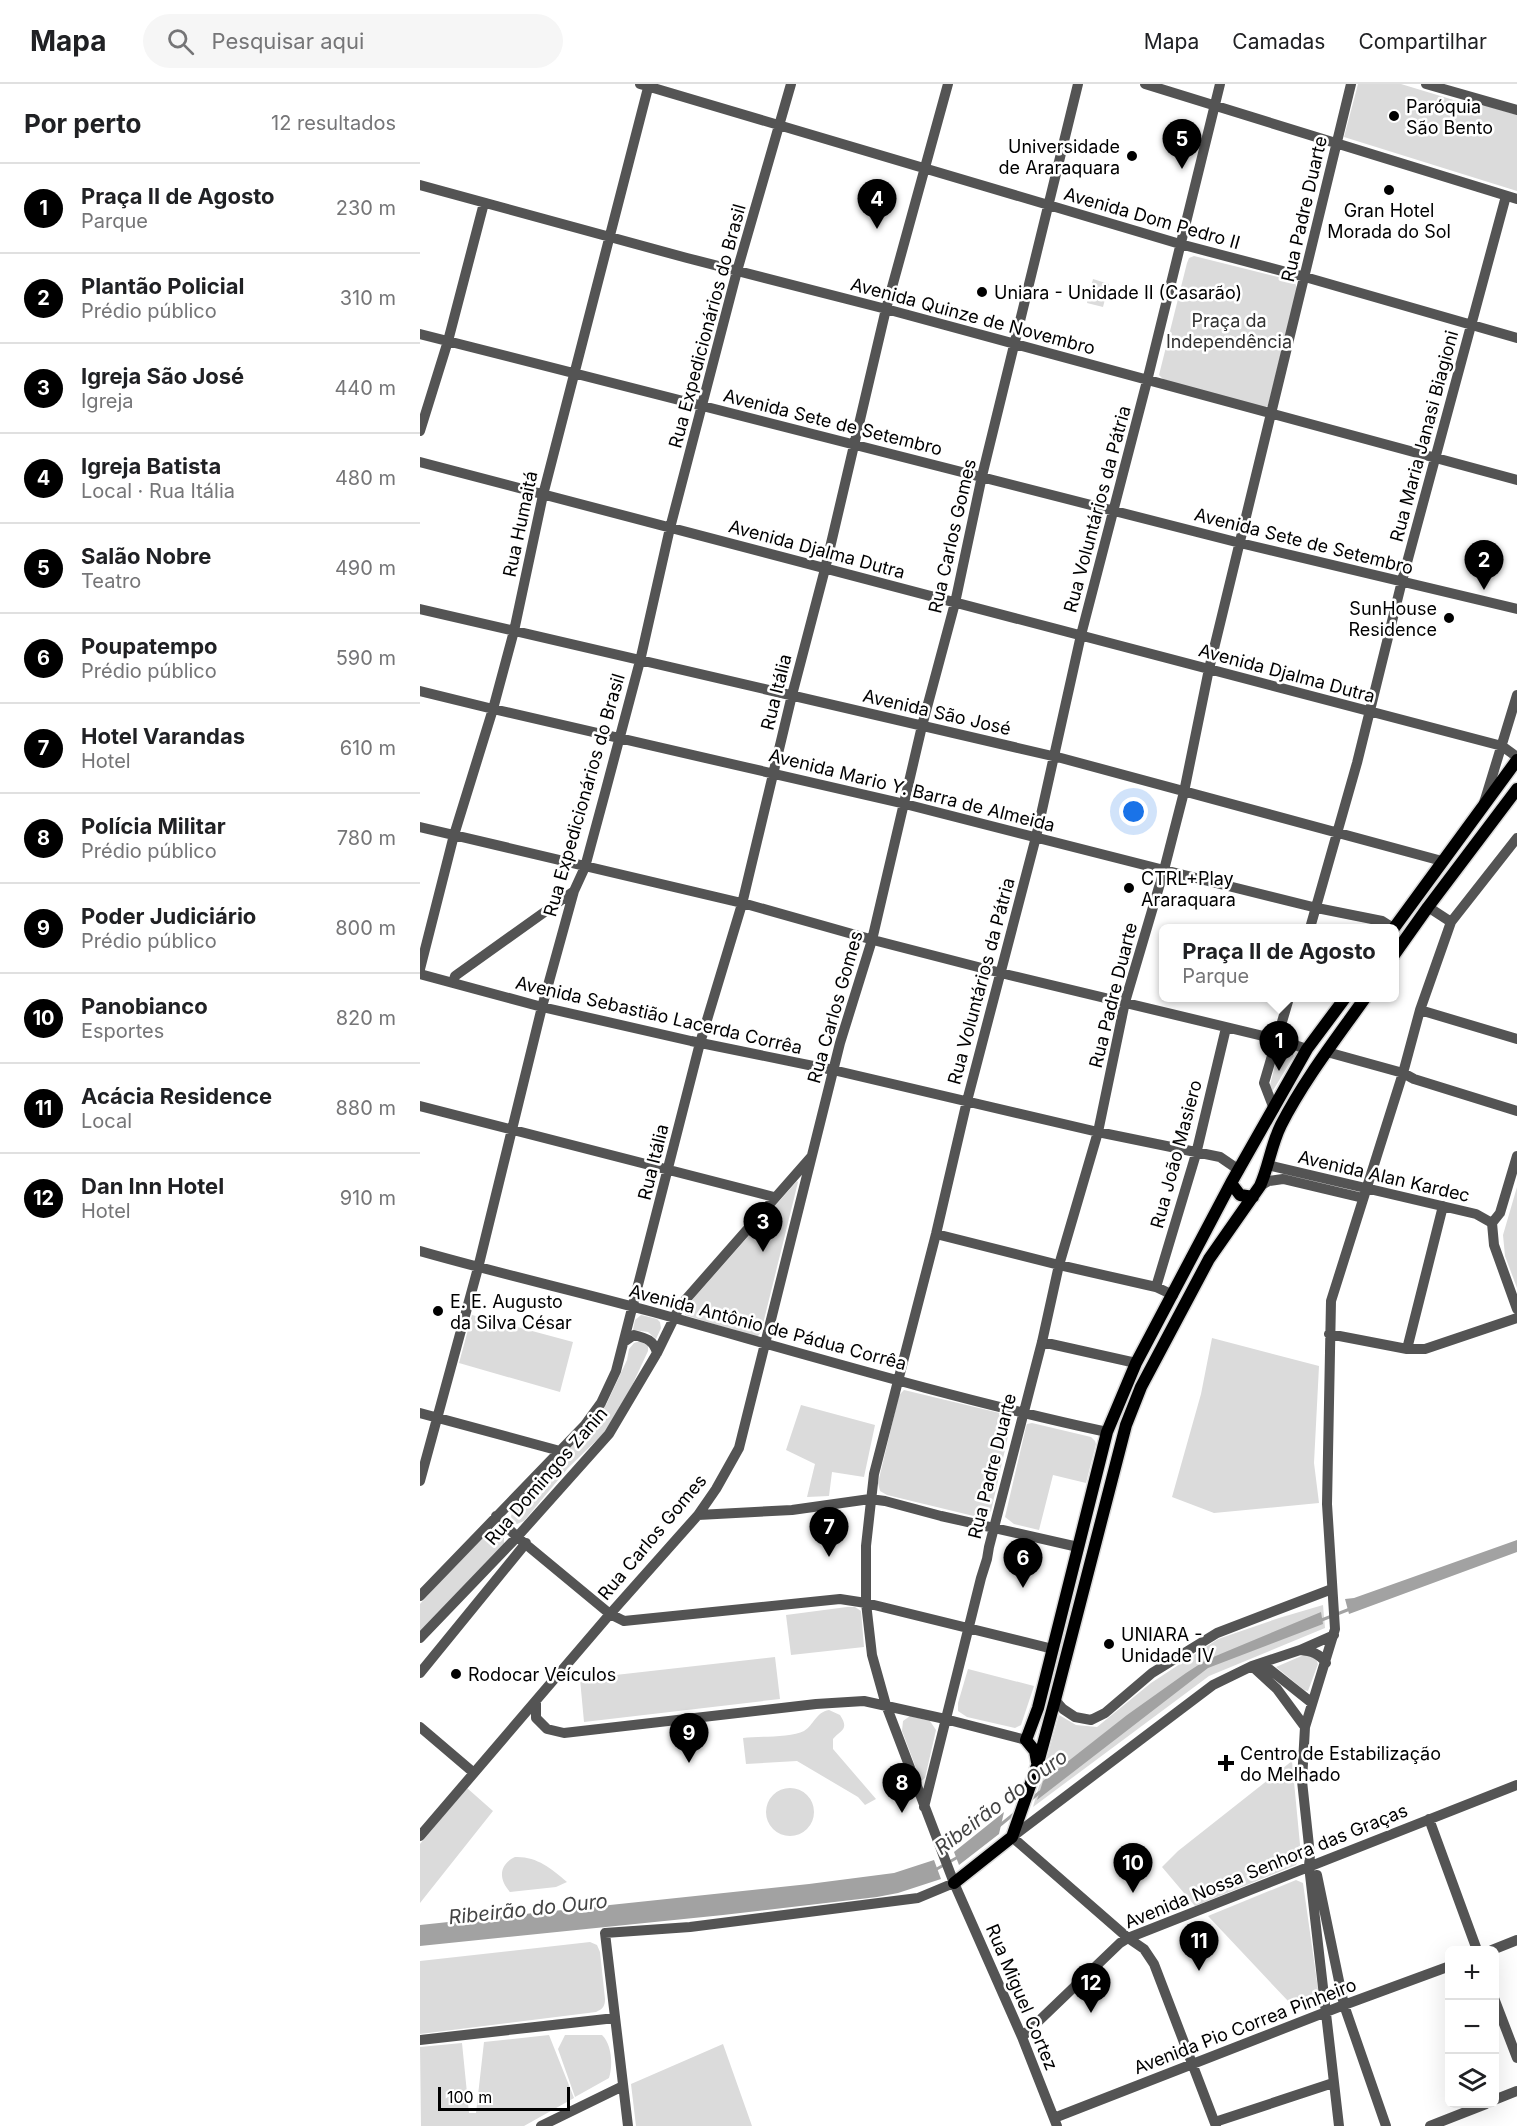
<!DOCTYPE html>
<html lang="pt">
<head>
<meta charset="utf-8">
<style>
	:root { --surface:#fff; --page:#f6f6f6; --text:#202124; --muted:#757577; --line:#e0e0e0; --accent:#000 }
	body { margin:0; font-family:Inter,sans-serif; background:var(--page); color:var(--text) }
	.controls { position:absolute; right:18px; bottom:18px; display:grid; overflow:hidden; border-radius:9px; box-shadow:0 6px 24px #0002 }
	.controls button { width:54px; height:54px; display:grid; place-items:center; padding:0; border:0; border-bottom:2px solid var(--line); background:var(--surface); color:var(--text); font:30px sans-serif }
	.scale { position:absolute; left:18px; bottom:15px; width:132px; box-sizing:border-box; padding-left:6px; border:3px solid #000; border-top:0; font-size:16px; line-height:21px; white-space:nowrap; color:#000; -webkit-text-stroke:4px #fff; paint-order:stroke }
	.you { position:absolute; left:714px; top:728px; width:21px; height:21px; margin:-15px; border:4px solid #fff; border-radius:50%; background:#1a73e8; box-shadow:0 0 0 9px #1a73e833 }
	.badge { display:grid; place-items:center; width:39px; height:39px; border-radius:50%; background:var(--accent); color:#fff; font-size:20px; font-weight:700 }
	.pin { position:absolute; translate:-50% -50px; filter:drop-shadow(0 2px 3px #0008) }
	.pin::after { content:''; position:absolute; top:32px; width:21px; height:18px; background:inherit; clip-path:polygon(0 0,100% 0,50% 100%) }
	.popup { position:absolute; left:739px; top:840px; width:240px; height:78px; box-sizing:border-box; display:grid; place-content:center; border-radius:9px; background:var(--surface); filter:drop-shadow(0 2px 4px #0005); font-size:20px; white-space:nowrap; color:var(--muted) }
	.popup b { font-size:22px; color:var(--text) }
	.popup::after { content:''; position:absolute; left:50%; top:100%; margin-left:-12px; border:12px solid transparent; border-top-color:var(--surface) }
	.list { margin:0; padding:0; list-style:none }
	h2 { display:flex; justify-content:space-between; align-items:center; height:78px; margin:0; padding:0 24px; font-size:26px }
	h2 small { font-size:20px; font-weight:400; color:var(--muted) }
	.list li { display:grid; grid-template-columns:39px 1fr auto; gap:18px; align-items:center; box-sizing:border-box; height:90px; padding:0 24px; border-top:2px solid var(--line) }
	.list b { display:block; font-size:22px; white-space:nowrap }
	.list p { margin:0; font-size:20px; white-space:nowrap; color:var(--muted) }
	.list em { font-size:20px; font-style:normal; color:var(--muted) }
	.icon { flex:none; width:33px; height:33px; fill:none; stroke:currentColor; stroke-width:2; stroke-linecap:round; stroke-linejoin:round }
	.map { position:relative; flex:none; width:1097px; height:2042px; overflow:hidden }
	header { display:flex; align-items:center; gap:36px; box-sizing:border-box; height:84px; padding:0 30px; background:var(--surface); border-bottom:2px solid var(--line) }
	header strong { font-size:28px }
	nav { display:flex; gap:33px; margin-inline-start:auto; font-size:21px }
	.search { width:420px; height:54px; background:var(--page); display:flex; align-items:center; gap:15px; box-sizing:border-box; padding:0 21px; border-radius:33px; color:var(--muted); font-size:22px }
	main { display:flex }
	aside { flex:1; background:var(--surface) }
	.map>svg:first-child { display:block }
</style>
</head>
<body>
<header>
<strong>Mapa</strong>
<div class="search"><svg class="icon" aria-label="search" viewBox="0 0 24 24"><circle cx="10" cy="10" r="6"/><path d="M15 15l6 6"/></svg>Pesquisar aqui</div>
<nav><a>Mapa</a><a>Camadas</a><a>Compartilhar</a></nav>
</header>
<main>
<aside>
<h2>Por perto<small>12 resultados</small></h2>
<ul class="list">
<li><span class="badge">1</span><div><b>Praça II de Agosto</b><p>Parque</p></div><em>230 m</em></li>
<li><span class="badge">2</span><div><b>Plantão Policial</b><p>Prédio público</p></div><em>310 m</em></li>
<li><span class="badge">3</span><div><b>Igreja São José</b><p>Igreja</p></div><em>440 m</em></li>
<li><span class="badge">4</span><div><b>Igreja Batista</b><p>Local · Rua Itália</p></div><em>480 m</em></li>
<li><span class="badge">5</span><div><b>Salão Nobre</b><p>Teatro</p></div><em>490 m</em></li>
<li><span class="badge">6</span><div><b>Poupatempo</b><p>Prédio público</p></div><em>590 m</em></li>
<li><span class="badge">7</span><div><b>Hotel Varandas</b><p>Hotel</p></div><em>610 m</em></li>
<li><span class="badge">8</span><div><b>Polícia Militar</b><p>Prédio público</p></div><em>780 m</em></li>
<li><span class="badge">9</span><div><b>Poder Judiciário</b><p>Prédio público</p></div><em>800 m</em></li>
<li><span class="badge">10</span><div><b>Panobianco</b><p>Esportes</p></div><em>820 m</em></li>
<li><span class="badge">11</span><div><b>Acácia Residence</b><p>Local</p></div><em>880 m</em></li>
<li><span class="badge">12</span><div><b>Dan Inn Hotel</b><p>Hotel</p></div><em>910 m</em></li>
</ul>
</aside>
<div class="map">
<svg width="1097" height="2042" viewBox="0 0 1097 2042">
	<rect width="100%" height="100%" fill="#fff"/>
	<!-- green -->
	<path fill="#dbdbdb" d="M938,0H981L1060,24L1064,21L1097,31V107L924,53Z
		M774,172L870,196L875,199L877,204L848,322L844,324L744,296L739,291L767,179L769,174Z
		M673,195L689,200L683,223L667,219Z
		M860,962L870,965L874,972L852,1008L850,1001Z
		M377,1097L378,1098L341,1248L338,1252H332L265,1231V1224Z
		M1097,1103V1204L1085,1172L1083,1151Z
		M52,1231L153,1258L140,1308L39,1279Z
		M221,1231L237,1235L240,1238L241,1244L236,1255L228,1248L213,1246L215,1236Z
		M792,1254L899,1282L894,1379L899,1419L794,1429L752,1413L781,1310Z
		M220,1257L228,1261V1267L203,1321L186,1347L148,1384L104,1437L97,1440L92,1437L91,1432L94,1424L173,1339L186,1321L207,1276L209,1265L214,1259Z
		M484,1306L588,1331L592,1335L571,1427L562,1434L467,1411L460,1407L458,1399L479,1311Z
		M381,1321L455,1341L444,1393L412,1388L409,1412L387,1413L395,1380L366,1366Z
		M612,1339L671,1353L675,1357L676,1360L666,1399L633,1391L619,1446L594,1440L585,1433L606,1343L607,1340Z
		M67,1445C75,1445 78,1445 84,1451V1460L0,1547V1520Z
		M903,1521L905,1544L789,1592L613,1723L639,1631L656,1641L677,1643L731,1599L798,1555L859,1534Z
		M427,1523H435L441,1527L444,1563L371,1571L366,1531Z
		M886,1570L896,1575L898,1580L888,1607L884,1606L856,1583Z
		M355,1573L360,1615L164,1638L160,1595Z
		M548,1585L614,1602L601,1641L595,1644L547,1633L538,1627V1619Z
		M409,1626L420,1631C430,1646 420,1646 413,1655V1665L456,1715L445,1721L438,1713L377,1677L326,1680L323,1654C338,1652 371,1654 384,1647C394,1641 396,1628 409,1626Z
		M490,1632L510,1637L516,1646L505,1694L501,1697L482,1647L483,1637Z
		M872,1677L881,1771L876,1781L775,1822L742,1783L758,1767Z
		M346 1728a24 24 0 1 1 48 0a24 24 0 1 1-48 0Z
		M47,1704L73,1727L0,1819V1760Z
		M95,1773C116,1772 131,1784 147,1798L136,1803L90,1808C79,1796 78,1781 95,1773Z
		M876,1796L883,1799L899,1912L868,1917L788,1832Z
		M170,1858L177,1861L180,1868L185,1915C185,1922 183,1925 176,1928L0,1950V1877Z
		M129,1951L154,2014L104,2042H1L0,1963L42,1959L49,2029H56L64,1958Z
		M145,1951H182C192,1961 193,1981 189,1994L155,2013L138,1965Z
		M303,1960L332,2042H216L211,2000Z"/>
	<!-- water -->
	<path fill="#a2a2a2" d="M1097,1456V1468L929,1530L925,1515L934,1514Z
		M901,1528L903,1540L788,1584L617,1716L623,1697L707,1631L766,1589L786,1576Z
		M584,1728L579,1750L539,1781L534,1768Z
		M514,1776L521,1795L478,1809L457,1813L303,1831L0,1862V1841L389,1800L474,1789Z"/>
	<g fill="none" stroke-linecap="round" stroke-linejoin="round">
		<!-- stream -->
		<path stroke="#a2a2a2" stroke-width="3" d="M899,1537L930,1525
			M609,1717L620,1708
			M579,1742L595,1729
			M515,1786L538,1773"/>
		<defs>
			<path id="major" d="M974,844L1097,676
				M974,871L1008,823L1097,705
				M811,1099L820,1111L833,1113
				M617,1678L615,1667L606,1656L618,1624L687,1348L716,1279L811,1099L887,965L925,914
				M534,1799L592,1753L618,1679L635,1616L706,1341L721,1303L789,1175L840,1102C849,1082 851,1061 861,1041C884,996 916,955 945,914"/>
		</defs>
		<!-- major casing -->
		<use href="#major" stroke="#dbdbdb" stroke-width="15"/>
		<!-- minor -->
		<path stroke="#545454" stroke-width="10" d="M220,0L760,160L885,193L1097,254
			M725,0L1097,115
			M1006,0L1097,26
			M0,101L267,174L466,225L1097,396
			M0,250L820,459L1097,525
			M0,347L28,257L64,119
			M0,378L1082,662L1097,673
			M0,525L641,674L1022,777
			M0,607L73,625L485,720L744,786L897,824L962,837L973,844
			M1064,719L1097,611
			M0,743L326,820L457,857L589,891L856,955L887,965
			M1008,823L1031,838
			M890,844L937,679L982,497L1086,112
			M0,885L34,751L73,625L94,547L123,411L229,0
			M0,890L122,923L271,957L413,986L678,1048L800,1073L819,1086
			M33,899L35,892L154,807
			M1000,926L1097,955
			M907,968L983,989L994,995L1097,1027
			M0,1022L354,1113
			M854,1025L844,999L869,914
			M847,1081L1056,1130L1072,1139
			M840,1102L849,1097L863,1095L943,1114
			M1072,1139L1074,1161L1097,1225
			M1072,1139L1080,1129L1097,1072
			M516,1150L639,1181L736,1203L753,1211
			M0,1167C77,1189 156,1207 233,1228C384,1270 534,1315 687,1348
			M736,1203L776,1070L806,944
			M909,1250L987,1265H1005L1097,1234
			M204,1258L214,1251C226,1254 234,1256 237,1269
			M622,1258L716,1279
			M987,1265L1023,1122
			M0,1329L140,1367
			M0,1397L58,1184L122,923L154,807L165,783L185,709L220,577L250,444L317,187L371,0
			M278,1431L372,1426L450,1415L465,1417L521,1432L658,1463
			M76,1432L97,1453L190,1530L204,1537L420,1515L446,1519L633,1565
			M0,1512L165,1341L181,1319L196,1287L280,959L322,820L372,611L405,485L466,225L528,0
			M0,1554L97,1453L189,1350L237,1269L260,1222L391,1073
			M880,1566C891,1567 899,1569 906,1579
			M843,1580L892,1619
			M832,1582L857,1605L885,1643
			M0,1589L106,1459
			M635,1616L643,1625L655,1633L671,1636L685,1629L732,1589L797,1549L912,1505
			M116,1617V1634L127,1645L144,1649L396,1620L444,1617L525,1635L606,1656
			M0,1643L54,1689
			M504,1723L561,1494L567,1475L569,1463L622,1258L639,1181L678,1048L705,918L744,786L764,708L789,585L931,0
			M1009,1735L1057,1866
			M0,1752L190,1530L278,1431L296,1405L319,1364L420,959L452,856L502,642L535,519L562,392L658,0
			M897,1791L924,1921L966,2042
			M1072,1866L1097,1856
			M1074,1914L1097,1974
			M602,1953L700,1859L708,1854L1097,1701
			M0,1956L195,1934
			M1074,2016L1097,2007
			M634,2034L924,1921L1030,1882
			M795,2038L913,1999
			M121,2042L203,2002
			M208,2042L185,1849L270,1843L498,1814L534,1799
			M637,2042L602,1953L534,1799L466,1621L452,1571L446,1519V1462L454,1390L516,1150L547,1017L616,753L661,551L727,297L800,0
			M796,2042L734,1880L724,1865L708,1854L592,1753L793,1601L832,1582L880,1566L914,1551
			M919,2042L889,1782L890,1771L882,1697L885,1643L915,1545L907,1420L911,1217L983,989L1000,926L1031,838L1097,754
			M1010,2042L1066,2020"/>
		<!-- major -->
		<use href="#major" stroke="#000" stroke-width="12"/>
	</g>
	<!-- markers -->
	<g fill="#000" stroke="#fff" stroke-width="2">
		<circle cx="974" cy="32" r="6"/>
		<circle cx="712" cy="72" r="6"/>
		<circle cx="969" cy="106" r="6"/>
		<circle cx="562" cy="208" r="6"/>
		<circle cx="1029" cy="534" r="6"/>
		<circle cx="709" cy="804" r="6"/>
		<circle cx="18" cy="1227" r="6"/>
		<circle cx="689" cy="1560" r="6"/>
		<circle cx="36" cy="1590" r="6"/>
		<path d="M803 1670h6v6h6v6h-6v6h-6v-6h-6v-6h6z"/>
	</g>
	<g text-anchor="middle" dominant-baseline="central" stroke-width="5" stroke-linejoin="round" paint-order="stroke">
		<!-- poi labels -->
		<g font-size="18" fill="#000" stroke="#fff" text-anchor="start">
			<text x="986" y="22">Paróquia<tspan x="986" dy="21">São Bento</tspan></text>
			<text x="700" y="62" text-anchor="end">Universidade<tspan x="700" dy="21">de Araraquara</tspan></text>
			<text x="969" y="126" text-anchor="middle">Gran Hotel<tspan x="969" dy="21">Morada do Sol</tspan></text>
			<text x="574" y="208">Uniara - Unidade II (Casarão)</text>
			<text x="1017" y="524" text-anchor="end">SunHouse<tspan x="1017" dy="21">Residence</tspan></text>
			<text x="721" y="794">CTRL+Play<tspan x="721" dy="21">Araraquara</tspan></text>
			<text x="30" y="1217">E. E. Augusto<tspan x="30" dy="21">da Silva César</tspan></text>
			<text x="701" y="1550">UNIARA -<tspan x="701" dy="21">Unidade IV</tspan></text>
			<text x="48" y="1590">Rodocar Veículos</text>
			<text x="820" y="1669">Centro de Estabilização<tspan x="820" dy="21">do Melhado</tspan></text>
		</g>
		<!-- street labels -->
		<g font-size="18" fill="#000" stroke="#fff">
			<text transform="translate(884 125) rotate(-77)">Rua Padre Duarte</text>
			<text transform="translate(732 134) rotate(16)">Avenida Dom Pedro II</text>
			<text transform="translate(553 232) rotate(15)">Avenida Quinze de Novembro</text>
			<text transform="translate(287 242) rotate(-75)">Rua Expedicionários do Brasil</text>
			<text transform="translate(413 338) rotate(14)">Avenida Sete de Setembro</text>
			<text transform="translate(1004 352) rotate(-75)">Rua Maria Janasi Biagioni</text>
			<text transform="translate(677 425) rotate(-75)">Rua Voluntários da Pátria</text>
			<text transform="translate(100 440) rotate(-78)">Rua Humaitá</text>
			<text transform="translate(532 452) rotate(-77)">Rua Carlos Gomes</text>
			<text transform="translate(884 457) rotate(14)">Avenida Sete de Setembro</text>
			<text transform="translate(397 465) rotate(15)">Avenida Djalma Dutra</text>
			<text transform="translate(867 589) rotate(15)">Avenida Djalma Dutra</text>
			<text transform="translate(356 608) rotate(-76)">Rua Itália</text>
			<text transform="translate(517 628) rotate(13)">Avenida São José</text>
			<text transform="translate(492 706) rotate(14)">Avenida Mario Y. Barra de Almeida</text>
			<text transform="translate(164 711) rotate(-74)">Rua Expedicionários do Brasil</text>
			<text transform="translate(561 897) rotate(-75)">Rua Voluntários da Pátria</text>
			<text transform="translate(693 911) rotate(-76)">Rua Padre Duarte</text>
			<text transform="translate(415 923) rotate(-74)">Rua Carlos Gomes</text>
			<text transform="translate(239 931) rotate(13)">Avenida Sebastião Lacerda Corrêa</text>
			<text transform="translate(756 1070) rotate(-75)">Rua João Masiero</text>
			<text transform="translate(233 1078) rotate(-76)">Rua Itália</text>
			<text transform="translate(964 1092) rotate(13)">Avenida Alan Kardec</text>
			<text transform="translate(348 1243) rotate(15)">Avenida Antônio de Pádua Corrêa</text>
			<text transform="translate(572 1382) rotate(-76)">Rua Padre Duarte</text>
			<text transform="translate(126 1392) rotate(-49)">Rua Domingos Zanin</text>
			<text transform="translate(232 1453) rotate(-50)">Rua Carlos Gomes</text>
			<text transform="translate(846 1782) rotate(-22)">Avenida Nossa Senhora das Graças</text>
			<text transform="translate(602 1913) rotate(67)">Rua Miguel Cortez</text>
			<text transform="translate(825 1942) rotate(-21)">Avenida Pio Correa Pinheiro</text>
		</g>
		<!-- park labels -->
		<g font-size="18" fill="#323232" stroke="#fff">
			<text x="809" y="236">Praça da<tspan x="809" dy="21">Independência</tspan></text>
		</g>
		<!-- water labels -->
		<g font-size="20" font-style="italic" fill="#434343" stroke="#fff">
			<text transform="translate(581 1718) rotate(-37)">Ribeirão do Ouro</text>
			<text transform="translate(108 1825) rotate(-6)">Ribeirão do Ouro</text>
		</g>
	</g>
</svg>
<div class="controls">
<button>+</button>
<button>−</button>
<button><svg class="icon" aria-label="layers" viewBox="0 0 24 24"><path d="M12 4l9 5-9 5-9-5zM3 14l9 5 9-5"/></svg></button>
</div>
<div class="scale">100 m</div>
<div class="you"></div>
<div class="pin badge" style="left:859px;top:987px">1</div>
<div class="popup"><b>Praça II de Agosto</b>Parque</div>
<div class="pin badge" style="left:1064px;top:506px">2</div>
<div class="pin badge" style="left:343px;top:1168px">3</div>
<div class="pin badge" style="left:457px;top:145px">4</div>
<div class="pin badge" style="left:762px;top:85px">5</div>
<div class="pin badge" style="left:603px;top:1504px">6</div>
<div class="pin badge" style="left:409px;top:1473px">7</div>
<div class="pin badge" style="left:482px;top:1729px">8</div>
<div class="pin badge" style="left:269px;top:1679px">9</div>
<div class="pin badge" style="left:713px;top:1809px">10</div>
<div class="pin badge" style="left:779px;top:1887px">11</div>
<div class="pin badge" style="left:671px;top:1929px">12</div>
</div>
</main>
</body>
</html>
